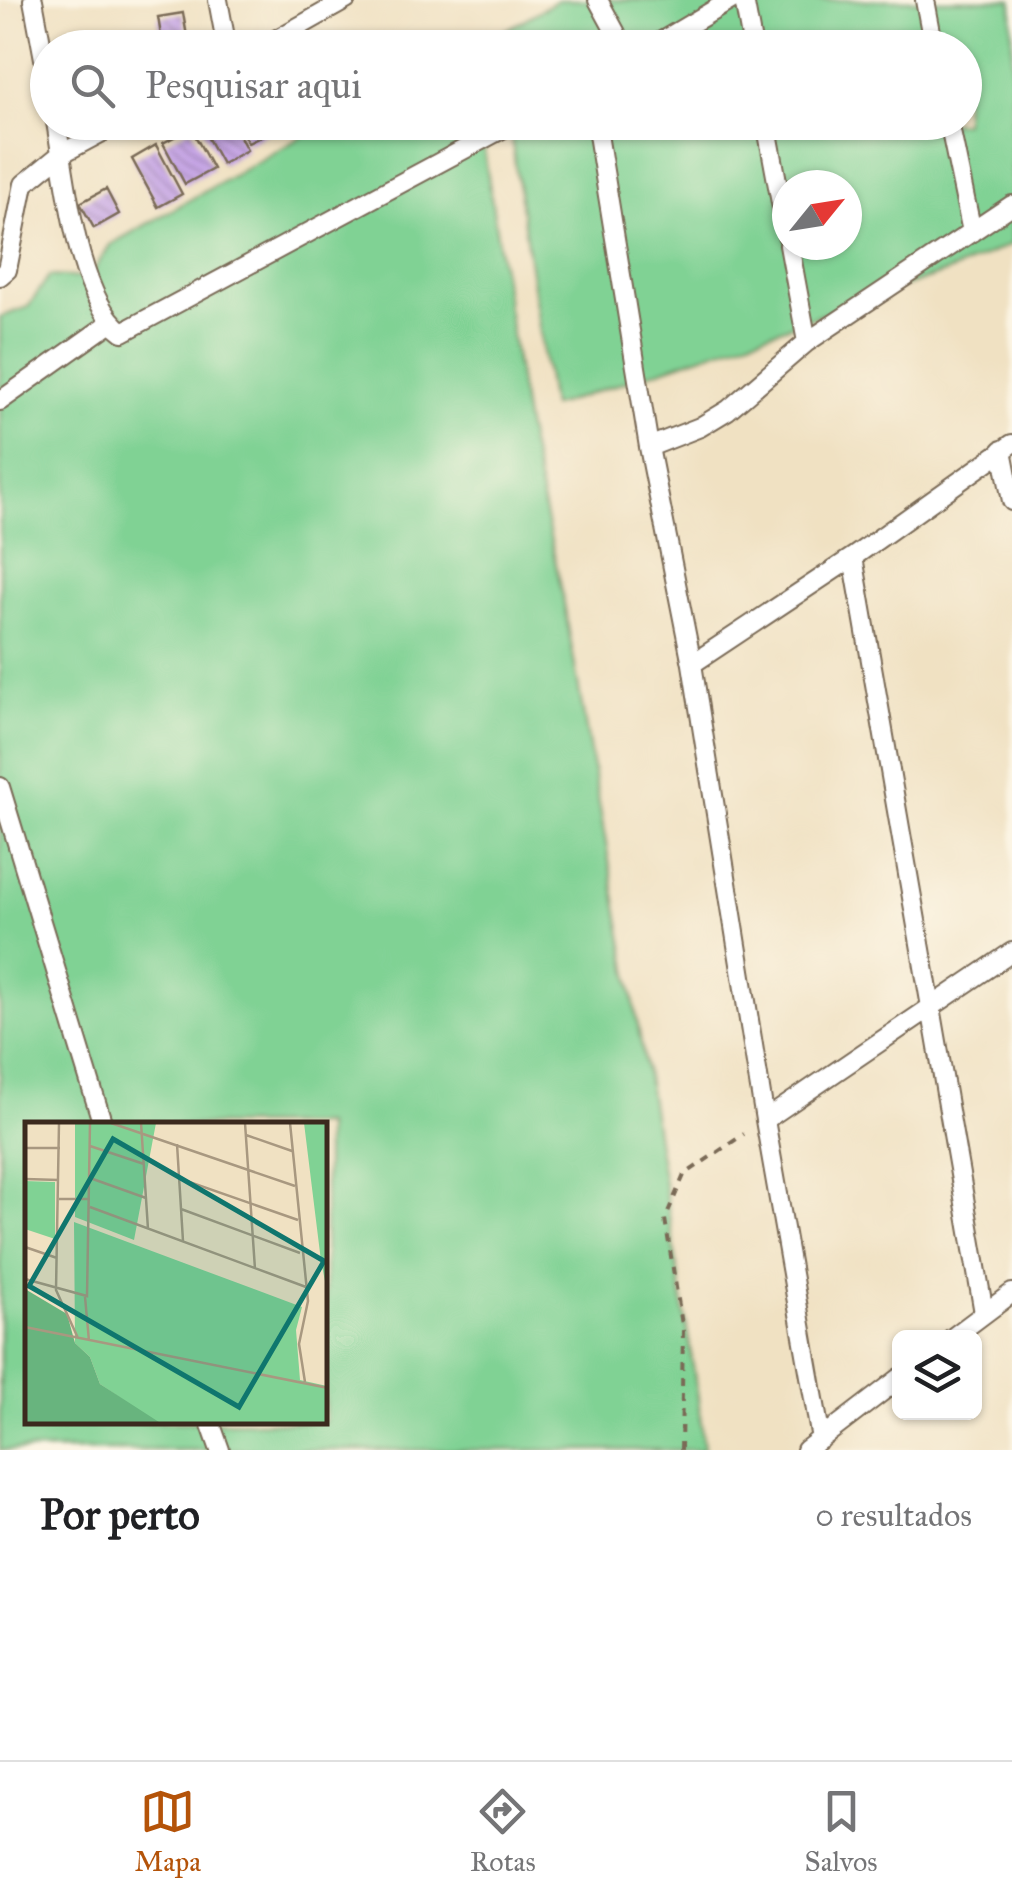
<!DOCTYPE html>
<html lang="pt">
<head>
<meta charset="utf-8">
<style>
	:root { --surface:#fff; --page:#f2f2f2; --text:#202124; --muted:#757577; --line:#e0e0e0; --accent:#b45309 }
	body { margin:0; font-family:"IM FELL Great Primer",serif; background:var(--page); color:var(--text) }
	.controls { position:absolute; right:30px; bottom:30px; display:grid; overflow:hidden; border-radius:15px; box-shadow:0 2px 8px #0004 }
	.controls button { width:90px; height:90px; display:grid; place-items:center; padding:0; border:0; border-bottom:2px solid var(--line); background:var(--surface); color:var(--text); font:50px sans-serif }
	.compass { position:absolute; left:772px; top:170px; width:90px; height:90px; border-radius:50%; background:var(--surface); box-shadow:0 2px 8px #0004; rotate:60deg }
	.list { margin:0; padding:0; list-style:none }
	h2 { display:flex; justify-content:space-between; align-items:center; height:130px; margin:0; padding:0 40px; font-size:42px }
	h2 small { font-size:32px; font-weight:400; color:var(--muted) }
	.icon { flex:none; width:55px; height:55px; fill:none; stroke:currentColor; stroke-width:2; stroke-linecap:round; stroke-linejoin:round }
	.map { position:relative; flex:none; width:1012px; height:1450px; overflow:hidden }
	.search { position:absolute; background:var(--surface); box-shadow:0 2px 8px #0004; left:30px; right:30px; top:30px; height:110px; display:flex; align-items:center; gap:25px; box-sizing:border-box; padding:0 35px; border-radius:55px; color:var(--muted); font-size:38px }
	.sheet { height:310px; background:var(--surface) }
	nav { display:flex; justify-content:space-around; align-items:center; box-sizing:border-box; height:140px; border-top:2px solid var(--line); background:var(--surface); font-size:28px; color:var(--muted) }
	nav a { display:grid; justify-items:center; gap:5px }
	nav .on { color:var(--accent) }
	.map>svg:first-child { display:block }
</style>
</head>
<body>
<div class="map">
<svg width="1012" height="1450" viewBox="0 0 1012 1450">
	<defs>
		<pattern id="building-back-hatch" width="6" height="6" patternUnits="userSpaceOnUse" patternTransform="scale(2.5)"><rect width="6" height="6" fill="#c3a1e5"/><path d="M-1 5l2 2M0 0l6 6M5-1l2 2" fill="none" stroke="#a083b9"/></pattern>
	</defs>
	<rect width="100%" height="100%" fill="#fcf5e5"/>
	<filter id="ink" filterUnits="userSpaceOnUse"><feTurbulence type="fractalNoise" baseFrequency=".01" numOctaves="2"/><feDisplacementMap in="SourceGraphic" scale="20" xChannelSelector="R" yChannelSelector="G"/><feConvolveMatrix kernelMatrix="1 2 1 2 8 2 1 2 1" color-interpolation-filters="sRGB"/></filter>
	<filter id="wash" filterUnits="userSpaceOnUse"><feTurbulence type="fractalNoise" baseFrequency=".0048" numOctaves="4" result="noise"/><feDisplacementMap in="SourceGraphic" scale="40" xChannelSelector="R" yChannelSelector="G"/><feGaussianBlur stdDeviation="2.25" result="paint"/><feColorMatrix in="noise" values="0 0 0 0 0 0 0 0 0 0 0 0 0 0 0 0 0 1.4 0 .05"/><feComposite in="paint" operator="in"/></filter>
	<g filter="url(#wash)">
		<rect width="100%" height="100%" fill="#f0e1c2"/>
		<!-- grass -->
		<path fill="#80d294" stroke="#5e7e59" stroke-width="2.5" fill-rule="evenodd" d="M558,0H1012V244L953,270L551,407L509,123L964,122V48H498L496,36ZM787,185H847V245H787Z
			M326,123H480L525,421L562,592L649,1089L698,1398L704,1450H0V317L28,307L49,276L89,278L110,245ZM28,1125H325V1422H28Z"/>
		<g id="blocks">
			<!-- building -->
			<path fill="url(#building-back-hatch)" d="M183,13L189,48H163L158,17Z
				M199,122H232L247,150L222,164Z
				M237,122H270L274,130L248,143Z
				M191,128L213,169L185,184L163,143Z
				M156,145L182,194L158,207L132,159Z
				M106,189L119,214L94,228L80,203Z"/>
		</g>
	</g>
	<g filter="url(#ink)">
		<use href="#blocks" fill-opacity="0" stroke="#7a6a57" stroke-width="2.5"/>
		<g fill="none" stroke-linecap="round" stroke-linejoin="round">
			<defs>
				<path id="minor" d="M33,0L48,80
					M218,0L227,48
					M598,0L624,48
					M744,0L753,48
					M925,0L934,48
					M261,48L346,0
					M650,48L731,0
					M56,122C66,178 76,298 123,332L515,122
					M596,122L649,447L692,664L765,1120L821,1439
					M766,122L787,235
					M949,122L972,232
					M789,245L807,342
					M0,276L7,270L24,184L61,154L121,122
					M0,401L110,323
					M649,447L700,427L728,410L807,342L1012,205
					M1002,450L1012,501
					M853,557L984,1313
					M692,664L853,557L1012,444
					M0,787L103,1125
					M765,1120L1012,952
					M952,1338L1012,1293
					M210,1422L220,1450
					M806,1450L900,1378"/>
			</defs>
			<!-- minor casing -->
			<use href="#minor" stroke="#7a6a57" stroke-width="22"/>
			<!-- path -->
			<path stroke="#7a6a57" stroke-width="4" stroke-dasharray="8 8" stroke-linecap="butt" d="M681,1450L683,1331L665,1219L684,1175L744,1134"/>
			<!-- minor -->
			<use href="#minor" stroke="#fff" stroke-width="18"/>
		</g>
	</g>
	<!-- overview -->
	<g transform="translate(25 1122)">
		<rect width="302" height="302" fill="#f0e1c2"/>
		<path d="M50,1H131L109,118L50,95ZM279,1H302V169L296,139ZM0,59L30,60V117L0,107ZM49,100L277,185L271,208L275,258L302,264V302H134L75,262L65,235L50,221Z" fill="#80d294"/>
		<path d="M0,167L42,192L50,221L65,235L75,262L137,302H0Z" fill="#68b47e"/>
		<path fill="none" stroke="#a89880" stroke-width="2.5" d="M34,1L31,168L53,216M86,1L270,64M116,1L123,107M220,1L230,147M265,1L283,179L274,222L280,260M221,13L267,29M152,22L158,119M65,24L119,42M0,26H35M65,56L121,76M153,56L273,98M0,57L34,58M34,77H65M65,85L281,165M156,87L275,131M0,125L32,136M0,157L62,174L65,1M60,175L64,219M0,205L303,266"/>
		<path fill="#0f766e" fill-opacity="0.15" stroke="#0f766e" stroke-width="5" d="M88,17L299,139L214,285L4,164Z"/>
		<rect width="302" height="302" fill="none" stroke="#3b2a1e" stroke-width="5"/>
	</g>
</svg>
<div class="controls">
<button><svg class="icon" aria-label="layers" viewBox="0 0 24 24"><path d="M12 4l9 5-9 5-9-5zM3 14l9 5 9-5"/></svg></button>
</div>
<svg class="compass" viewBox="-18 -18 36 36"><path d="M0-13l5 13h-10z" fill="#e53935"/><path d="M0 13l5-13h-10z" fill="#757577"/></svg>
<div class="search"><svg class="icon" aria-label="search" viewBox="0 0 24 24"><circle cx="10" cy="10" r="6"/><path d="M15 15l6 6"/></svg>Pesquisar aqui</div>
</div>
<section class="sheet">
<h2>Por perto<small>0 resultados</small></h2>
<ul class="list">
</ul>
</section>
<nav>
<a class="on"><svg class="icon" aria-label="map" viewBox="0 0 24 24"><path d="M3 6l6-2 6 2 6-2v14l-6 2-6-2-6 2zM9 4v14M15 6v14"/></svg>Mapa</a>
<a><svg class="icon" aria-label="directions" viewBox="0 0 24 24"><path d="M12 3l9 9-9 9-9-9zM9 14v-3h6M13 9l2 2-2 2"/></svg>Rotas</a>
<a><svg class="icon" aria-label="saved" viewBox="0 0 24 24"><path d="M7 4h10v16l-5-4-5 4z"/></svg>Salvos</a>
</nav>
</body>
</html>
